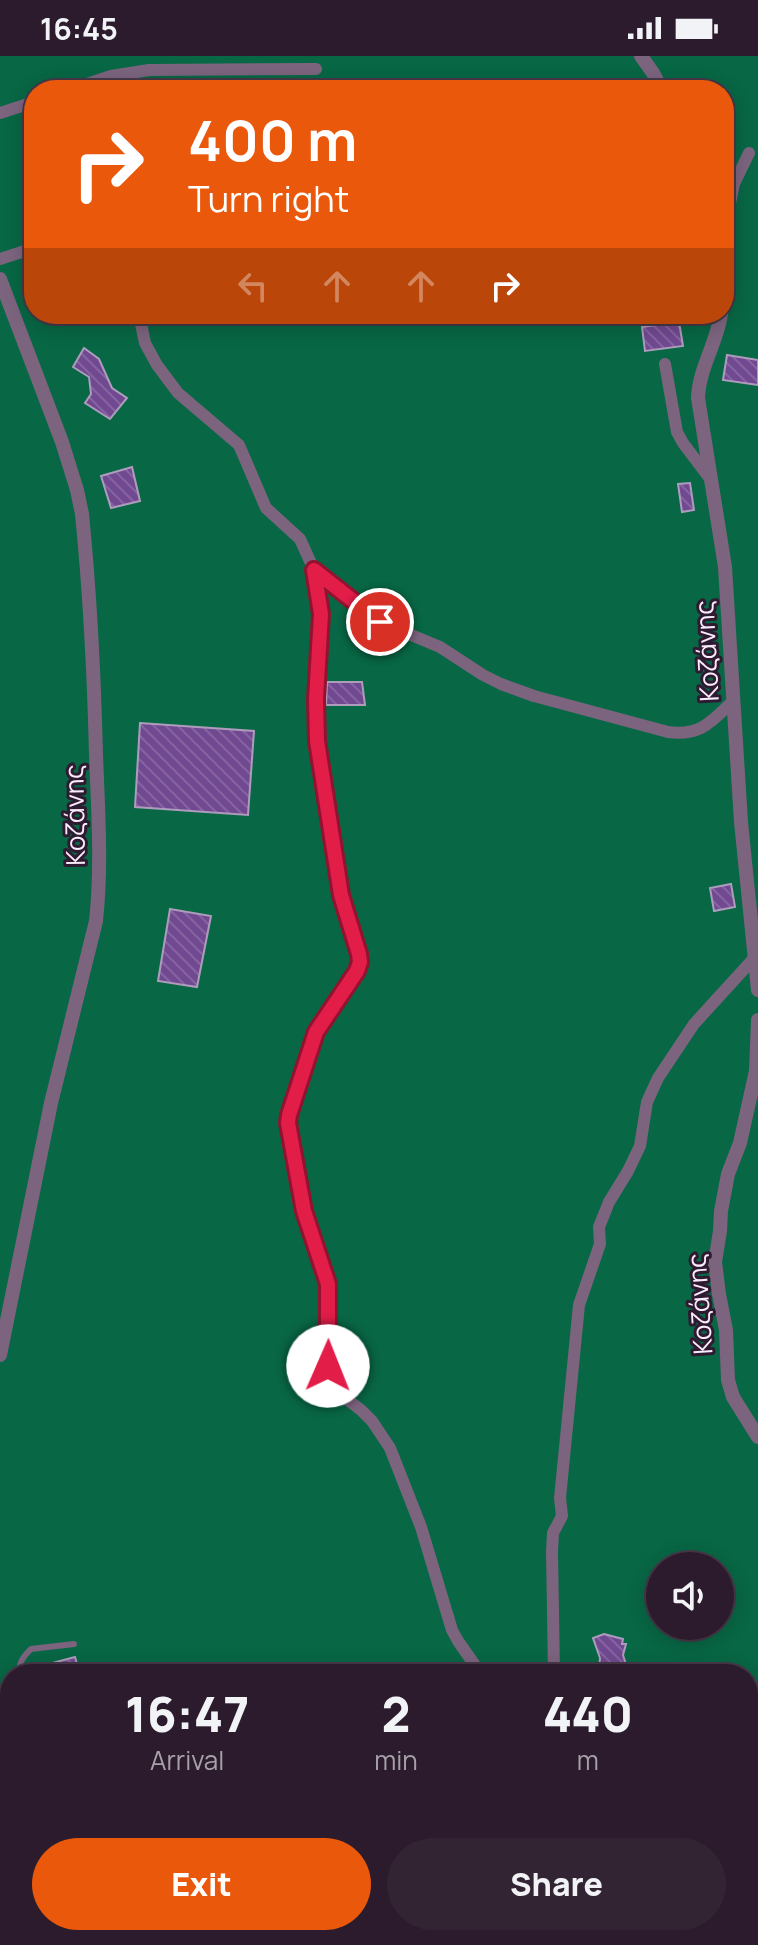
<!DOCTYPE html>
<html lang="en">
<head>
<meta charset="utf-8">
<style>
	:root { --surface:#2b1b2c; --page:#332434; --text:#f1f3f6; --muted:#a6a1a9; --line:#473948; --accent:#ea580c }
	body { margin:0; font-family:Manrope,sans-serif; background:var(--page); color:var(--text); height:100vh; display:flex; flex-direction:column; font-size:30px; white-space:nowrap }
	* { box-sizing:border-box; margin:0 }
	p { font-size:26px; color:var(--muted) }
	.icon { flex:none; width:44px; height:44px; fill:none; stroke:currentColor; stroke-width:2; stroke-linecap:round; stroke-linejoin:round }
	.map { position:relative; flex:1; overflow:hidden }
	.drawer { position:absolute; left:0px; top:1608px; width:758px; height:282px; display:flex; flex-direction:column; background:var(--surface); border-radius:32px 32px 0 0; box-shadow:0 4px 20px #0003,0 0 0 2px var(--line) }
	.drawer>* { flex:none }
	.banner { position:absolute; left:24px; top:24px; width:710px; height:244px; border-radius:32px; box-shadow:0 4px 20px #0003,0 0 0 2px var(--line); background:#ea580c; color:#fff; overflow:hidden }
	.tools { position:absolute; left:646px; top:1496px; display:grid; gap:16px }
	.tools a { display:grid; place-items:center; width:88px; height:88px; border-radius:50%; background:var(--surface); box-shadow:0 4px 20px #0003,0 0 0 2px var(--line); font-size:40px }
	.pin { position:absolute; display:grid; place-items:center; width:68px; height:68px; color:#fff; margin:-34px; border:4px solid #fff; border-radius:50%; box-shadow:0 2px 8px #0007 }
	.me { position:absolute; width:88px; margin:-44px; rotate:1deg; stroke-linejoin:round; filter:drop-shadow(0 0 6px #0008) }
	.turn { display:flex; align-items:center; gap:28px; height:168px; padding:0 32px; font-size:36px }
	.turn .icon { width:104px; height:104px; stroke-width:2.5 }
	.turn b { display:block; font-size:56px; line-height:68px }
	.lanes { display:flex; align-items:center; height:76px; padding:0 32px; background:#0003; justify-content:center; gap:40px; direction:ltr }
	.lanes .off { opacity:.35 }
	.eta { display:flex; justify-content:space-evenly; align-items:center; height:136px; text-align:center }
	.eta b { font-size:48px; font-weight:800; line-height:56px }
	.primary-button { display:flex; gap:16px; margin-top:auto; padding:16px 32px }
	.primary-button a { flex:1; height:92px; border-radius:48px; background:var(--accent); color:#fff; font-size:32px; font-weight:800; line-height:92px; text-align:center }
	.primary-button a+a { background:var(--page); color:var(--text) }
	.status { display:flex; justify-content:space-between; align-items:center; height:56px; padding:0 40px; background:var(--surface); direction:ltr }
	.status svg { height:22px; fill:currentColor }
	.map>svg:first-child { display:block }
</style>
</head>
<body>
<div class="status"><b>16:45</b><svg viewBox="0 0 49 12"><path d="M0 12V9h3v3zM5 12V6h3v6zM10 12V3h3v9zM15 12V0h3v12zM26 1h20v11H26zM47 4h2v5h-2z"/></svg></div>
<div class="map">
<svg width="758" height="1889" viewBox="0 0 758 1889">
	<defs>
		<pattern id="building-back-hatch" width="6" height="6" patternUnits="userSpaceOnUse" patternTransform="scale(2)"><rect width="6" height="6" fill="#714991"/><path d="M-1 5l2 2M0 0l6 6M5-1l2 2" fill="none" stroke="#8663a1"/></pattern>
	</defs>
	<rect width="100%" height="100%" fill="#39243b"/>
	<!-- park -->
	<path fill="#086745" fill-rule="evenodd" d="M0 0H758V1889H0ZM34 34H724V258H34ZM660 1510H720V1570H660ZM10 1618H748V1880H10Z"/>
	<!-- building -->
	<path fill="url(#building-back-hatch)" stroke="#ad9cbc" stroke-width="2" d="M679 266 683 290 645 295 642 271Z
		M84 292 99 303 112 332 127 342 110 363 85 347 91 338 89 321 73 311Z
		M727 299 758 304V329L723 324Z
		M132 411 140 445 111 452 101 420Z
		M690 427 694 454 682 456 678 428Z
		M327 626H362L365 649H326Z
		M140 667 254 675 248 759 135 751Z
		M731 828 735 851 714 855 710 832Z
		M170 853 211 860 197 931 158 925Z
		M604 1578 623 1583 622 1588H626L623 1599 629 1618H602L605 1612H599L600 1602 593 1582Z
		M75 1601 80 1618H26V1614Z"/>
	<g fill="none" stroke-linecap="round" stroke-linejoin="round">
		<!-- service -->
		<path stroke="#7c647e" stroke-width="6" d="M20 1618C18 1607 23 1601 31 1593L74 1588
			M0 1725 10 1718
			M0 1796 10 1811
			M28 1880 29 1889"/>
		<!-- minor -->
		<path stroke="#7c647e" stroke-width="12" d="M69 34 111 20 149 14 316 13
			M0 57 34 46
			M724 175 734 128 749 97
			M0 203 34 192
			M139 258 145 287 157 309 178 337 239 389 266 452 300 483 314 514 321 558 316 643 317 685 341 839 359 898 360 906 357 915 316 976 291 1049 288 1067 304 1155 328 1228 327 1301 332 1328 336 1335 361 1354 372 1365 390 1392 421 1471 452 1574 458 1585 481 1618
			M665 308 677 376 683 387 711 424
			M314 514 380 566 440 591 483 619 501 628 534 640 668 676C701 680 711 666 733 645
			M554 1618 552 1496 553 1477 562 1460 560 1442 579 1249 600 1188 599 1171 609 1146 628 1115 640 1090 647 1046 658 1022 694 968 756 900
			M568 1880 569 1889
			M466 1889V1880"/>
		<!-- tertiary -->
		<path stroke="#7c647e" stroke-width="14" d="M641 0 653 17 662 34
			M0 223 62 386 77 434 82 458C90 538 94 618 96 698 98 754 102 809 96 865L51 1047 0 1299
			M721 258C717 287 699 312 698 342L725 511 741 766 758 934
			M758 964 756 1015 740 1087 728 1118 721 1155 720 1175 715 1206 719 1238 726 1274 728 1324 733 1341 758 1381"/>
	</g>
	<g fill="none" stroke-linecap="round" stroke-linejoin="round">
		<!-- route casing -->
		<g stroke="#92132f" stroke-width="20">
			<path id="route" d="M328 1310V1228L304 1155 288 1067 289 1059 316 976 357 915 360 906 359 898 341 839 317 685 316 643 321 558 314 514 380 566"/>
		</g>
		<!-- route -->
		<use href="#route" stroke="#e11d48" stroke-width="14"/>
	</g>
	<g text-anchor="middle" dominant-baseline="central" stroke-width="6" stroke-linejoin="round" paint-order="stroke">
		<!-- street labels -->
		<g font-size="26" fill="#faecfb" stroke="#2f1b31">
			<text transform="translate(706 595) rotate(-93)">Κοζάνης</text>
			<text transform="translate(74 759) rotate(-91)">Κοζάνης</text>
			<text transform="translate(699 1248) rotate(-94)">Κοζάνης</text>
		</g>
	</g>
</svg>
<div class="tools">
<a><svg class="icon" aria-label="sound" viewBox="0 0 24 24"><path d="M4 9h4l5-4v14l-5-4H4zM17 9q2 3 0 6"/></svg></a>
</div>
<div class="pin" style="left:380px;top:566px;background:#d93025"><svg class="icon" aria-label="arrive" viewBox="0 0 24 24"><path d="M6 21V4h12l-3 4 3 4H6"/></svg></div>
<svg class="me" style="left:328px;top:1310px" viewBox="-20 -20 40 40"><circle r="19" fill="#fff"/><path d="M0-13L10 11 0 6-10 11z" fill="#e11d48"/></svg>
<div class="banner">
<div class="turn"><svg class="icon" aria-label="right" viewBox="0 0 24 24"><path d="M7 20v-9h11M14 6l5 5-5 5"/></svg><div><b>400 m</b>Turn right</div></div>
<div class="lanes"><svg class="icon off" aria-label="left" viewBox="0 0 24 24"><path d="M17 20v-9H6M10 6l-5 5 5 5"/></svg><svg class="icon off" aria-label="ahead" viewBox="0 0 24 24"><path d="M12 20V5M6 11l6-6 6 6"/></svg><svg class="icon off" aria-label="ahead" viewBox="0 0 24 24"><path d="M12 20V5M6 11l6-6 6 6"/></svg><svg class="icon" aria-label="right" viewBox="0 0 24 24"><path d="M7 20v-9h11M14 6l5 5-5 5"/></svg></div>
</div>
<section class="drawer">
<div class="eta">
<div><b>16:47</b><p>Arrival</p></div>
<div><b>2</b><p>min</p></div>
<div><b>440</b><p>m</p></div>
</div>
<div class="primary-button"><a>Exit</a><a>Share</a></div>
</section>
</div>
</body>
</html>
